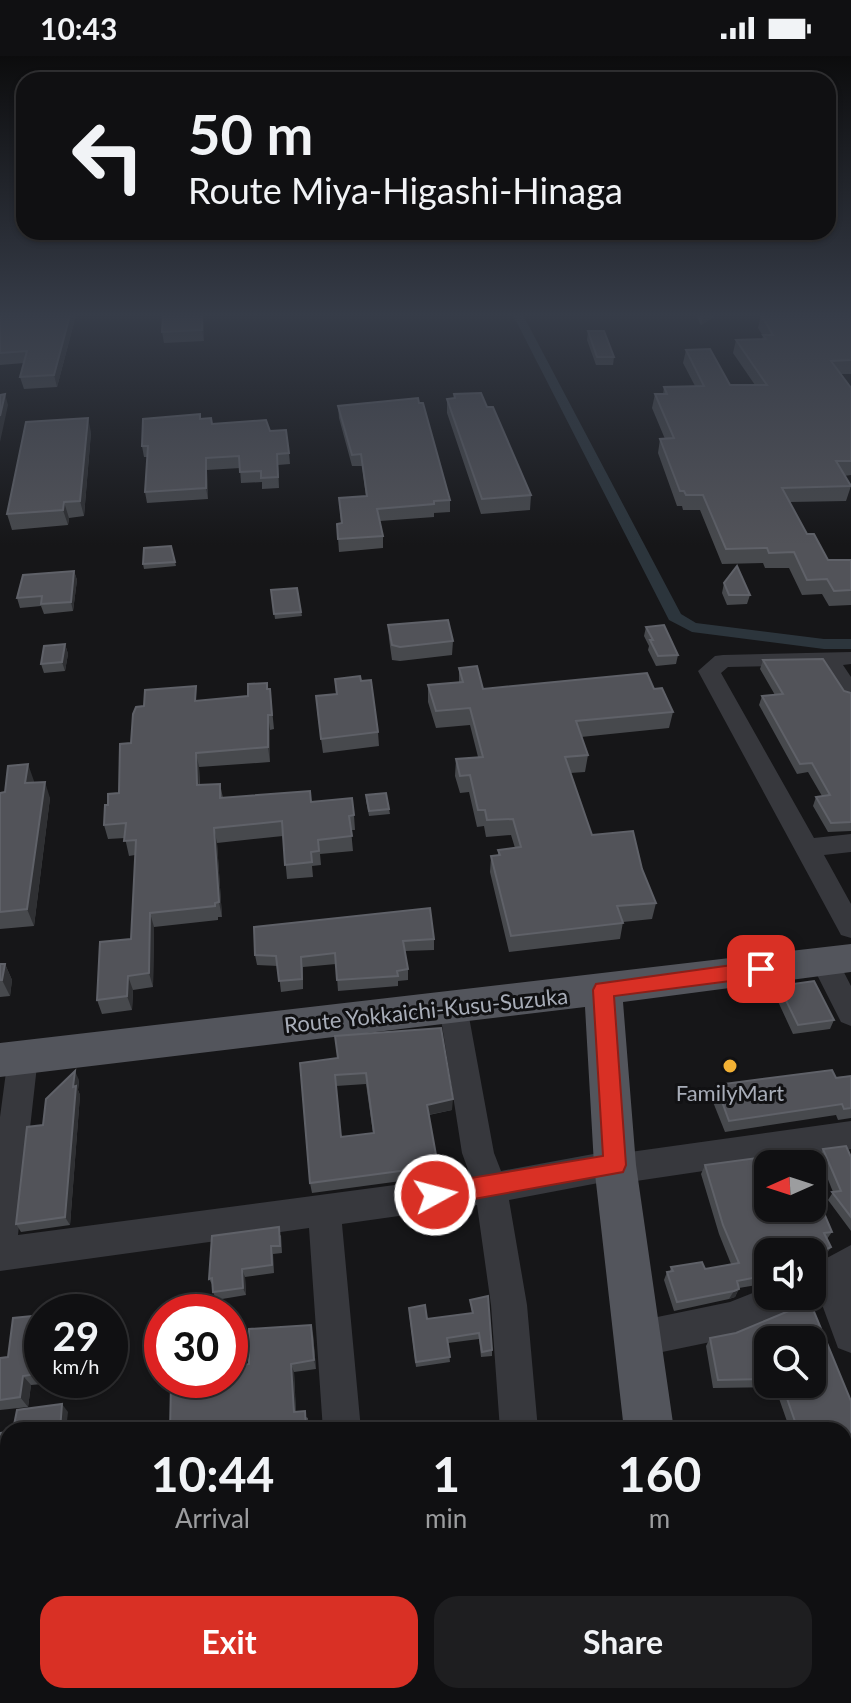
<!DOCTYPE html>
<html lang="en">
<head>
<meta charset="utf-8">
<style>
	:root { --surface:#101012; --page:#1e1e20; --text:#f1f3f6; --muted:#9c9d9f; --line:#303032; --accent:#d93025 }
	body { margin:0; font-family:Lato,sans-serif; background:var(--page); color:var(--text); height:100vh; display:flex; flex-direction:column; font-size:30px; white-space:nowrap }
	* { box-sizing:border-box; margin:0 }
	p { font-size:26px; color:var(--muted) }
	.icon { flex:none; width:44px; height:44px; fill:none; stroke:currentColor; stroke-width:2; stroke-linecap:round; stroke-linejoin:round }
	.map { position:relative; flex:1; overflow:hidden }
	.details { position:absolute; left:0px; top:1366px; width:852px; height:282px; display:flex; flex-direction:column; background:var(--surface); border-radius:24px 24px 0 0; box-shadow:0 2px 6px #0004,0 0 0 2px var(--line) }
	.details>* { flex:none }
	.hud { position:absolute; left:16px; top:16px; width:820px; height:168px; border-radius:24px; box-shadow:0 2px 6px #0004,0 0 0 2px var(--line); background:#101012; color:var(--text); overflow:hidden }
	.needle { width:52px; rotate:267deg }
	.fabs { position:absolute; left:754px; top:1094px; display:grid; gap:16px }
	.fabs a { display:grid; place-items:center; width:72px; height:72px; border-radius:16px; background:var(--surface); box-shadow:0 2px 6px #0004,0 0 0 2px var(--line); font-size:40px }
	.speed { position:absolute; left:24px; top:1238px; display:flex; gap:16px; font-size:40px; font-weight:700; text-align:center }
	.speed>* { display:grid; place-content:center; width:104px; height:104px; border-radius:50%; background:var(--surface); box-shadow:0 2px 6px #0004,0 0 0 2px var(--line); line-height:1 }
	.speed small { font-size:20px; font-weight:400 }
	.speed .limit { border:12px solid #d22; background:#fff; color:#111 }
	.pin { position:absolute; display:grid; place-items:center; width:68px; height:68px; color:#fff; margin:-34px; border-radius:16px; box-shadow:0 4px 12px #0006 }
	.me { position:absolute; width:88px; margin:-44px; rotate:83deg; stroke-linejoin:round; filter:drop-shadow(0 0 6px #0008) }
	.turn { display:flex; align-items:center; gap:28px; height:168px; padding:0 40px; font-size:36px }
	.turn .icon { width:104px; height:104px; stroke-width:2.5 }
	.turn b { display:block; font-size:56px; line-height:68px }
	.eta { display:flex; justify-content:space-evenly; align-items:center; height:136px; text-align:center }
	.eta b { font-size:48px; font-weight:700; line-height:56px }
	.cta { display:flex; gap:16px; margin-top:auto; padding:16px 40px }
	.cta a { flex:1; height:92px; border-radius:24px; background:var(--accent); color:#fff; font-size:32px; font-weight:700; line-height:92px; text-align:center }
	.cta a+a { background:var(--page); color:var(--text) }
	.status { display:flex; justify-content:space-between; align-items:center; height:56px; padding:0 40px; background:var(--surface); direction:ltr }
	.status svg { height:22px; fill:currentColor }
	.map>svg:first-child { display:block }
</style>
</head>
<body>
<div class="status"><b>10:43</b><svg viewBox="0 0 49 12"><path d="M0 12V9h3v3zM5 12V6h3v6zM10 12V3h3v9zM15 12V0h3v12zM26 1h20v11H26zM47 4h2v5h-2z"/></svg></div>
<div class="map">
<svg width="851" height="1647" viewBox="0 0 851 1647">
	<rect width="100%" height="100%" fill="#161618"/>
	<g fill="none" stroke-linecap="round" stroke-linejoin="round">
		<!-- canal -->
		<path fill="#2c353c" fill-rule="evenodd" d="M513 259H523L681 558 696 567 824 583H851V593H824L692 576 669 564Z"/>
		<!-- minor -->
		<path fill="#37383d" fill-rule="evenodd" d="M851 596V608L843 609 851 621V644L843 642 822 609 728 611 721 617 814 782 851 778V796L824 799 851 848V882L841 879 698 615 715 600 723 599Z
			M824 894 834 897 851 930V970L841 966 810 905 814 897Z
			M453 938 463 942 467 950 494 1097 501 1115 615 1094 623 1097 851 1065V1093L616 1128 609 1125 509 1144 527 1249 538 1374H500L491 1249 477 1149 342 1168 361 1374H323L309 1172 0 1215V1061L8 1001 12 992 23 988 34 992 38 1001 18 1179 470 1119 462 1097 439 950 443 942Z
			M851 1189V1297L838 1292 820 1243 812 1246 805 1243 801 1252 730 1282 638 1301 625 1296 620 1283 625 1270 638 1265 730 1246 768 1231V1240H812V1210Z
			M0 1533H8V1575H0Z
			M844 1535H851V1577H844Z"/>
		<!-- major -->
		<path fill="#53555c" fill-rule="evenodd" d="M851 888V916L623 946 636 1109 674 1374H624L594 1109 585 951 0 1021V987Z
			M653 1640H711L712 1647H654Z"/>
		<!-- rail casing -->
		<g stroke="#4a4c52" stroke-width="12">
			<path id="rail" d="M0 1592H8
				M844 1597H851
				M0 1638H8
				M202 1640 851 1647"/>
		</g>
		<!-- rail -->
		<use href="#rail" stroke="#111113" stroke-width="9" stroke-dasharray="27" stroke-linecap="butt"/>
	</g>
	<!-- wall -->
	<path fill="#47494d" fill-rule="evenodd" d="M0 259H76L57 331 24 333 20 321 24 307 0 309Z
		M179 259H227L203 260 204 285 164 287 162 276Z
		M696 259H715L714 261 701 269Z
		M761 259H851V318H841L851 332V419L844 420 851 430 846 445 790 446 807 478 828 504H851V549L829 550 822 538 802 539 789 512H765L763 507 722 508 700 454H683L682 450H677L658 397 660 383H665L652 352 655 338H663L664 331 695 330 683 307 686 294 730 329H755L733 297 736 284 762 283 763 280 758 272Z
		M588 275 614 301 613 309H596L587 284Z
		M454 338 487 351 531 439 530 454 481 458 447 357V343L454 342Z
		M338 350 450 444V456L434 457V461L380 465 383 480V492L339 496 337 468 341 467 339 442 366 440 362 410H352L339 362Z
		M201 363 212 368 270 375 289 397 290 408 278 409 279 432 262 433V426L241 427 240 412 207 414 208 443 147 447 145 436 147 401H144L142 390Z
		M91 376 84 460 69 462 68 469 12 474 7 458Z
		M171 490 176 510 144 513 143 508Z
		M74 515 77 524 73 555 44 558 41 550 20 552 17 542Z
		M724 527 750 539 747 548 727 549 722 537Z
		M297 532 302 560 275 563 271 534Z
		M388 569 453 585 452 599 400 605 392 604 389 583Z
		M646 571 678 599 676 608 656 610 648 594 649 590 644 580Z
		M65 588 68 598 65 615 44 617 41 608Z
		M763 604 851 637V775L828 776 813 750 816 741 822 740 808 716 797 718 759 649 762 640 775 639 760 613Z
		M459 612 483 633H654L673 656 669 672 581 681 588 699 585 716 570 717 592 779 642 813 656 847 652 863 623 866 620 883 509 896 490 816 491 800 498 799V794L515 792 511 779 486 781 484 770 477 771 469 736 460 737 455 720 456 703 478 701 470 669 436 672 428 646V629L459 627Z
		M335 623 361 625 378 676 379 690 323 697 317 654 336 638Z
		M267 633H270L274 673 270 674V706L199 711 200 729 220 728 223 742 311 746 354 759 355 774H351L353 795 320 798 321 809 312 810 313 821 287 823 283 780 217 787 222 861H218V864L154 871 153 931 133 934 132 954 102 958 97 944 131 883 135 799 129 800 125 782 108 783 104 769 108 749 119 737 131 687 144 650 248 640Z
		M34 725V726L50 742 34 870 0 873V737L5 736Z
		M366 744 389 753 390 758 369 760Z
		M254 871 434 883V894L405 895 408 913V924L398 925V930L338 935 336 908 303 911V933L281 936 278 910 257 909 255 899Z
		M0 908H5L12 924 10 940 0 941Z
		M779 930 834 964 830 973 793 978 775 939Z
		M337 1002 452 1054 429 1059 438 1110V1120L312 1137 310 1127ZM366 1028 373 1077 341 1081 336 1030Z
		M851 1020V1062L838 1064 836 1059 725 1076 711 1041 716 1029Z
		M79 1024 78 1034 80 1039 70 1169 21 1176 16 1168 43 1069Z
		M823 1093 851 1101V1175L828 1144 833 1136 819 1101Z
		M705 1109 775 1157 832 1176 827 1183 831 1191 825 1200 812 1208V1196H768V1227L739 1232 735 1241 729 1243 674 1255 664 1224 667 1216 670 1215 671 1211 705 1213 731 1208 719 1178 701 1118Z
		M281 1179 282 1197 273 1198 274 1217 245 1221 246 1239 216 1244 213 1236V1230L209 1223Z
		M470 1244 492 1294V1300L481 1301 479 1283 448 1287 450 1306 416 1311 409 1257 427 1263 472 1257Z
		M810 1246 851 1345V1469L844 1470V1374H790L775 1331 713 1332 706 1290 710 1282 736 1277ZM768 1284H812V1328H768Z
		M42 1259V1324H64V1326L31 1329 28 1351 0 1354V1302L8 1301Z
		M313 1278 316 1313 294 1316 296 1356 308 1362V1374H170L197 1324 249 1308Z
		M8 1376V1499H0V1377Z"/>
	<!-- shaded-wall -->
	<path fill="#2f3033" d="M70 259H76L57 331 54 319Z
		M203 259 204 269V285L202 274Z
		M708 259H715L714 261 701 269 703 262Z
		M5 338 8 349 0 386V360Z
		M88 362 91 376 84 460 80 445Z
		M206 402 207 414 208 443 206 432Z
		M64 446 69 462 68 469 63 454Z
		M74 515 77 524 73 555 71 546Z
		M65 588 68 598 65 615 62 606Z
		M268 659 270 674V706L268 691Z
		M196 697 199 711 200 744 197 729Z
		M28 708 34 725 32 744 25 727Z
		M45 726 50 742 34 870 27 853Z
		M214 772 217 787 222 861 219 846Z
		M150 857 154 871 153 931 149 917Z
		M5 908 12 924 10 940 2 924Z
		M128 920 133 934 132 954 127 940Z
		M75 1015 79 1024 78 1034 80 1039 70 1169 65 1161Z
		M453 1043 452 1054 427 1059V1049Z
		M831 1191 825 1200 812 1208 815 1201Z
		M242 1213 245 1221 246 1239 243 1232Z
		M739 1233 735 1241 729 1243 734 1235Z
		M311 1269 313 1278 316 1313 314 1304Z
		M291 1308 294 1316 296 1364 294 1356Z
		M23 1320 31 1329 28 1351 20 1341Z
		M62 1348 68 1356 66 1374H60Z"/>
	<!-- building -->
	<path fill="#525359" stroke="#5f6168" stroke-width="2" fill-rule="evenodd" d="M0 259H70L54 319 20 321 27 295 0 297Z
		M163 259H202V274L162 276Z
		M761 259H851V304L831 305 851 332V405H836L851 430 782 432 807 478H814L828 504H851V534L834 535 827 523 807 524 794 496 769 497 767 492 726 493 703 439H686L684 435H680L660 383 674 382 655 338H667L664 331 704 330 686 294 710 293 730 329H767L736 284 766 283 763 279H773Z
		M588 275H604L614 301H597Z
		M481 337 487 351H493L531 439 482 443 447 343 455 342 454 338Z
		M5 338 0 360V339Z
		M418 342 419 347H423L450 444 434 445V448L377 453 383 480 338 483 337 468 342 467 339 442 367 440 361 398 352 399 338 350Z
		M200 358V363L211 362 212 368 266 364 270 375 286 374 289 397 277 398 278 421 261 422V415L240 416 239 400 206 402V432L145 436 148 390H142L143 363Z
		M88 362 80 445 64 446 63 454 7 458 26 366Z
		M171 490 175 506 143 508 144 492Z
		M737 510 750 539H729L724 527Z
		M74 515 71 546 41 548 42 540 17 542 23 519Z
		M297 532 301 556 274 558 271 534Z
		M448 564 453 585 400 591 392 589 388 569Z
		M664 569 678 599 658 600 650 584H653L646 571Z
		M65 588 62 606 41 608 44 590Z
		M823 603 844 635 851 637V766L831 767 816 741 830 739 812 707 800 708 762 640 783 638 763 604Z
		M477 610 483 633 647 617 654 633 662 632 673 656 576 665 588 699 565 701 592 779 633 775 642 813 656 847 617 850 623 867 511 880 491 800 500 799 498 794 521 791 513 763 487 764 485 754H478L470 719 460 720 456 703 483 701 470 652 436 655 428 629 463 626 459 612Z
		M360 620 361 625 371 624 378 676 321 683 316 640 337 638 335 623Z
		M267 627V633H270L272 659H268V691L196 697 197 729 220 728V742L310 735 311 746 352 742 354 759 349 760 352 780 318 784 319 795 311 796 312 806 285 809 282 765 214 772 219 846 215 847V850L150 857 149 917 128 920 127 940 97 944 100 886 131 883 136 784 124 785 126 767 104 769 105 749H108V738L119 737 120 688 131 687 133 658 136 651 144 650 145 634 196 630 195 645 248 640V628Z
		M28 708 25 727 45 726 27 853 0 856V737L5 736 8 710Z
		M386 737 389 753 369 755 366 739Z
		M430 852 434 883 403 885 408 913 397 915 398 920 337 924 335 897 301 901 302 923 279 925 276 900 255 899 254 871Z
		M0 908H5L2 924H0Z
		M814 925 834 964 798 969 779 930Z
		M441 972 453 1043 427 1049 438 1110 310 1127 300 1007 338 1002 335 980ZM366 1017 374 1077 341 1081 335 1019Z
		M832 1014 836 1022 851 1020V1052L844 1053 842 1048 729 1065 716 1029Z
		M75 1015 73 1031 76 1030 65 1161 16 1168 27 1071 43 1069 46 1043Z
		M846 1090 851 1101V1161L832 1136 841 1135 823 1093Z
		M757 1102 768 1135V1152H774L775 1157 812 1152V1151L821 1150 832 1176 824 1177 831 1191 812 1201V1196H768V1219L737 1225 739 1233 734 1235 677 1246 667 1216 673 1215 671 1211 702 1206 705 1213 739 1207 723 1169 705 1109Z
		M279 1171 280 1190H271L272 1209 242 1213 243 1232 213 1236 212 1222 209 1223 212 1180Z
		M488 1240 492 1294 482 1296 479 1277 447 1282 450 1301 416 1306 409 1252 425 1249 427 1263 473 1257 470 1244Z
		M810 1246 851 1345V1464L844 1465V1374H798L782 1328H812V1284H768V1323L718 1324 710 1282 736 1277Z
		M42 1259V1317L23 1320 20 1341 0 1344V1302L8 1301 13 1262Z
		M311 1269 314 1304 291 1308 294 1356 305 1355 306 1374H170L171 1328 197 1324H230V1311L249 1308V1273Z
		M62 1348 60 1374H13L17 1354Z
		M8 1376V1494H0V1377Z
		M851 1492V1529L847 1534H844V1493Z"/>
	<!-- sky -->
	<linearGradient id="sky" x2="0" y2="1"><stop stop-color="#0c0c0d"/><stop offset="0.53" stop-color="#363c48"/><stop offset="1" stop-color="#363c48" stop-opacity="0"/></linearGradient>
	<rect width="851" height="489" fill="url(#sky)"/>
	<!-- route -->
	<path fill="#d93025" stroke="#8d1f18" stroke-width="2" d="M761 905 768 907 770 913 768 919 761 921 614 940 626 1109 623 1116 435 1150 427 1147 424 1139 427 1132 435 1128 603 1100 593 934 596 928Z"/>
	<!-- markers -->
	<circle fill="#f2b134" stroke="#111113" stroke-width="3" cx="730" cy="1010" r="8"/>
	<g text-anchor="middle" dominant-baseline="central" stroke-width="6" stroke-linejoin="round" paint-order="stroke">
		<!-- street labels -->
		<g font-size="22" fill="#a8adb8" stroke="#111113">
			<text transform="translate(426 954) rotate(-6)">Route Yokkaichi-Kusu-Suzuka</text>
		</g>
		<!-- poi labels -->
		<g font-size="22" fill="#a8adb8" stroke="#111113">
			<text x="730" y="1036">FamilyMart</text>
		</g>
	</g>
</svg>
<div class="fabs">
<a><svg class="needle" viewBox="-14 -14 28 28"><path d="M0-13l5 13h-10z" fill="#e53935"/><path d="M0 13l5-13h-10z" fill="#9c9d9f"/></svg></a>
<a><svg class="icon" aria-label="sound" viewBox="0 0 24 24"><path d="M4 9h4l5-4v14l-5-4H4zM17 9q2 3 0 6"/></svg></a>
<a><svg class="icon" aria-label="search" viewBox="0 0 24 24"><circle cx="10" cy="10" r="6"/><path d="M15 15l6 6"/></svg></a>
</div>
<div class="speed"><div>29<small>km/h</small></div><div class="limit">30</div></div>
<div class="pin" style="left:761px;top:913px;background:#d93025"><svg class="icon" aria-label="arrive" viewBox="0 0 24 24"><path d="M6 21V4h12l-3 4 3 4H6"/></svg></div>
<svg class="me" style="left:435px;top:1139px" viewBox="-20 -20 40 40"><circle r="17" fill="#d93025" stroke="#fff" stroke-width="3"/><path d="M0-11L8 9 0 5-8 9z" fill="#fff"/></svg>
<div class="hud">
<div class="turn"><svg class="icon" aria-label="left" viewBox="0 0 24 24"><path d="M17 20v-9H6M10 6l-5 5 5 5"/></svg><div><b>50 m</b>Route Miya-Higashi-Hinaga</div></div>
</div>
<section class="details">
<div class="eta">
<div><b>10:44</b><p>Arrival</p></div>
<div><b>1</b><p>min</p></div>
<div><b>160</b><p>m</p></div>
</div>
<div class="cta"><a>Exit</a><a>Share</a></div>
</section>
</div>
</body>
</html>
